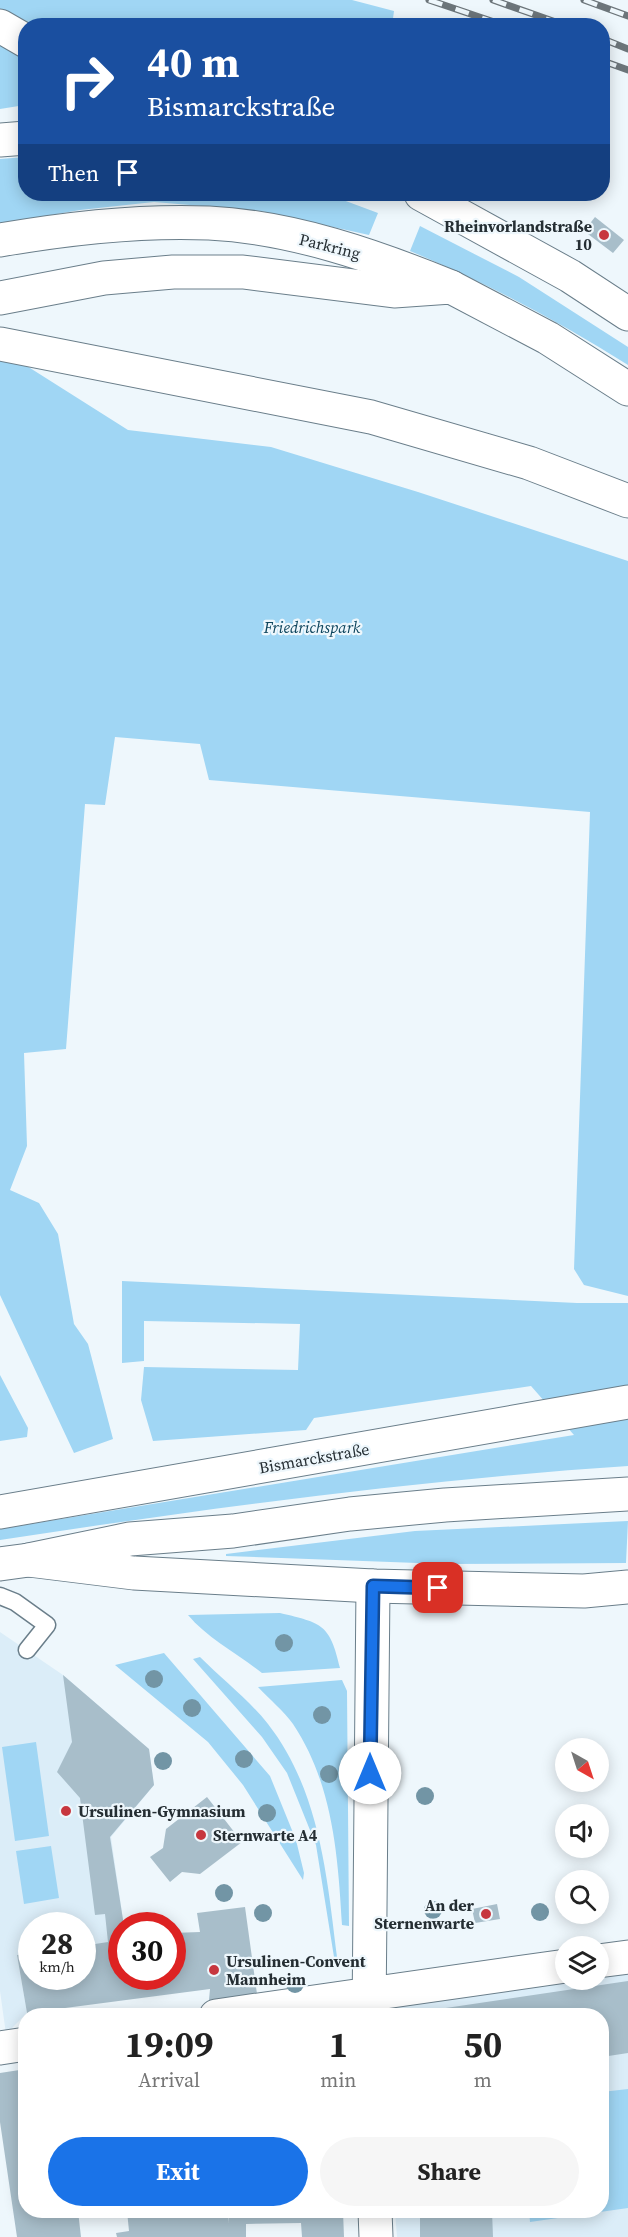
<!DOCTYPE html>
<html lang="en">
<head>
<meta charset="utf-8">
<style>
	:root { --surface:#fff; --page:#f6f6f6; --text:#222; --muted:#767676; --accent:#1a73e8 }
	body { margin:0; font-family:"Source Serif 4",serif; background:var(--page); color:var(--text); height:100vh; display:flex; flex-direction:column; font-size:22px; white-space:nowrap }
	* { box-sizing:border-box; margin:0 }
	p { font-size:20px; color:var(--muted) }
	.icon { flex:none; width:33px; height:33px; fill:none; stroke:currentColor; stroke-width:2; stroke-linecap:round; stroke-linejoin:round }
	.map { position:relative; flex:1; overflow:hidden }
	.side { position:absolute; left:18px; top:2008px; width:591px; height:210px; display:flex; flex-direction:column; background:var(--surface); border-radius:24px; box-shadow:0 3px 15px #0003 }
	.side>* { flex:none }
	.hud { position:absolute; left:18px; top:18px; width:592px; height:183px; border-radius:24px; box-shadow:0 3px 15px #0003; background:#1a4fa0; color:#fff; overflow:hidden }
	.needle { width:39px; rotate:141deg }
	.buttons { position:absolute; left:555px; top:1738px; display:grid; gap:12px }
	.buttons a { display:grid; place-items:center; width:54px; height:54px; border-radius:50%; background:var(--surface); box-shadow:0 3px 15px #0003; font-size:30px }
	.speed { position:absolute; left:18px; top:1912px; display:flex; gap:12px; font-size:30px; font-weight:700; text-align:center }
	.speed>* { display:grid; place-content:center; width:78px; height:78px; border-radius:50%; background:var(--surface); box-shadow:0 3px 15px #0003; line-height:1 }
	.speed small { font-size:15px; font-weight:400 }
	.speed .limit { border:9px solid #d22; background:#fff; color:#111 }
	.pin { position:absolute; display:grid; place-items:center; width:51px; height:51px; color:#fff; margin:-26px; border-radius:12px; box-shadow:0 3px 9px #0006 }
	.me { position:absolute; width:66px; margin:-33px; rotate:0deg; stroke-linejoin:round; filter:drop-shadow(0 0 4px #0008) }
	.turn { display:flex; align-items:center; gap:21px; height:126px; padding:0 30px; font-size:27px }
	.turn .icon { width:78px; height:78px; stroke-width:2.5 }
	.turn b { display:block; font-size:42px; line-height:51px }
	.then { display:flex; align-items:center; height:57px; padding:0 30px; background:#0003; gap:12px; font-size:22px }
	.eta { display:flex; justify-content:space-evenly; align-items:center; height:102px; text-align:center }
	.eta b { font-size:36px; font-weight:700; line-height:42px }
	.action { display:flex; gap:12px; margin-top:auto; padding:12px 30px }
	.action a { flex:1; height:69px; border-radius:36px; background:var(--accent); color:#fff; font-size:24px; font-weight:700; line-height:69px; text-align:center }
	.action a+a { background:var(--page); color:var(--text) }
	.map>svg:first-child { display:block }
</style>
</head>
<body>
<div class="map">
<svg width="628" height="2237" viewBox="0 0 628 2237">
	<rect width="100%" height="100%" fill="#eef7fc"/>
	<!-- built -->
	<path fill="#dbedf8" d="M0 1632 63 1675 149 1749 154 1785 111 1837 124 1926H122L121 1941 83 1946 82 1926H32L31 1953 17 1955 27 2013 6 2034 0 1991Z
		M628 1969V2237H397L395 2211H602V2016H386L385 2004 566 1980H598L599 1974Z"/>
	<!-- green -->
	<path fill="#a0d6f4" d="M0 0H352L394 11 392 26H26L25 105 0 109Z
		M25 157 26 194H327L378 213 369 235 261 211 154 202 80 210 0 224V159Z
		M420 226 519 277 628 347V365C558 321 487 283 410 251Z
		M0 349 128 430 271 447 418 492 628 561V1296L584 1285 574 1269 590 812 209 780 200 744 115 737 105 805 85 804 66 1049 24 1053 27 1146 10 1190 39 1203 58 1234 74 1324 88 1344 113 1439 74 1453 0 1295Z
		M122 1281 577 1303H628V1466C418 1480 208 1508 0 1540V1529L574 1435 531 1386 314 1418 306 1430 153 1441 141 1400 144 1367 298 1370 300 1324 144 1321V1361L122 1363Z
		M0 1375 28 1428 27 1437 0 1441Z
		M628 1521 626 1563 445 1564 226 1556V1554L415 1531Z
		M280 1613C322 1623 330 1624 340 1668L262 1673C238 1654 207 1638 188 1615Z
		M164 1653 270 1776 296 1840 304 1873 303 1880 243 1785 208 1742 115 1665Z
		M200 1657C222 1679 249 1700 268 1724 320 1791 327 1877 337 1957H334L316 1845 287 1773 262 1737 193 1659Z
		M342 1680 347 1691 349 1926 342 1925C338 1856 333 1784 293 1724 284 1711 269 1699 258 1687Z
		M36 1742 49 1836 15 1841 2 1747Z
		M51 1846 59 1898 24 1904 16 1851Z
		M628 2089V2208L530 2222 529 2211H602V2092Z"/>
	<!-- building -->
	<path fill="#a8beca" d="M595 217 624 240 613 253 584 231Z
		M63 1675 149 1749 154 1785 110 1837 124 1926H122V1977H172V1933L200 1932 197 1913 245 1907 257 1994 209 2000 210 1989 27 2013 17 1955 32 1953V1977H82V1946L108 1942 105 1914 95 1915 80 1798 57 1772 72 1742Z
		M207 1797 242 1842 200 1874 182 1872 170 1882 150 1857 163 1848 166 1829Z
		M497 1904 500 1919 475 1923 472 1909Z
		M628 1981V2053L602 2057V2016H412V2013Z
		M26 2069V2211H78L81 2237H17L0 2122V2073Z
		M127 2211H180L181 2217 227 2211 229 2223 228 2211H343L344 2237H302L301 2223 246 2224V2237H117L116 2233 129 2231Z
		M420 2211H492L493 2237H420Z"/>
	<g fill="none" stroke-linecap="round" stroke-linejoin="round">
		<!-- lane casing -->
		<g stroke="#6a7e8a" stroke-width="19">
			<path id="lane" d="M0 1596 15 1602 47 1625 27 1650"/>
		</g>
		<!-- street casing -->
		<g stroke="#6a7e8a" stroke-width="35">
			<path id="street" d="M598 1961 628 1957
				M216 2016 566 1966
				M369 2016 373 1586
				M0 2048 26 2044
				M375 2211 376 2237"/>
		</g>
		<!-- primary casing -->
		<g stroke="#6a7e8a" stroke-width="35">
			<path id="primary" d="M0 26 26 41
				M421 194 570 276 628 314
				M0 298 104 278 173 272H243L394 291 451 287 548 338 628 389
				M0 1512 628 1402
				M0 1564 29 1560 134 1573 373 1586 584 1591 628 1587"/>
		</g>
		<!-- highway casing -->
		<g stroke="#6a7e8a" stroke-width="35">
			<path id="highway" d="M0 140 26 138
				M0 240C69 228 139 220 209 223 292 227 375 256 451 287
				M0 344 371 417 529 463 628 501
				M29 1560 130 1539 233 1531 350 1514 445 1505 628 1494"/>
		</g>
		<!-- lane -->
		<use href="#lane" stroke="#fff" stroke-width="16"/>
		<!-- street -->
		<use href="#street" stroke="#fff" stroke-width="33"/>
		<!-- primary -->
		<use href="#primary" stroke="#fff" stroke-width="33"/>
		<!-- highway -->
		<use href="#highway" stroke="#fff" stroke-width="33"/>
		<!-- rail casing -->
		<g stroke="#6c757a" stroke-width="7">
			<path id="rail" d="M429 0 506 26
				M493 0 567 26
				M584 0 628 16
				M603 39 628 49
				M603 61 628 70"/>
		</g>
		<!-- rail -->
		<use href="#rail" stroke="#eef7fc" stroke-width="4.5" stroke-dasharray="14" stroke-linecap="butt"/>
	</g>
	<!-- trees -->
	<g fill="#7295a5">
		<circle cx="284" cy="1643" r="9"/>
		<circle cx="154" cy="1679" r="9"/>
		<circle cx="192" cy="1708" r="9"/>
		<circle cx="322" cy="1715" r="9"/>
		<circle cx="244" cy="1759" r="9"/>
		<circle cx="163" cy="1761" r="9"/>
		<circle cx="329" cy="1774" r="9"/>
		<circle cx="425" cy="1796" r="9"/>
		<circle cx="267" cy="1813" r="9"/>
		<circle cx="224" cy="1893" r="9"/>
		<circle cx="433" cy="1910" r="9"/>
		<circle cx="540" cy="1912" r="9"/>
		<circle cx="263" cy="1913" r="9"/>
		<circle cx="295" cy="1984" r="9"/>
	</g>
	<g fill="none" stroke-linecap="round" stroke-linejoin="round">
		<!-- route casing -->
		<g stroke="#114b97" stroke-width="15">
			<path id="route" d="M370 1773 373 1586 438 1588"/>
		</g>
		<!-- route -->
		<use href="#route" stroke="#1a73e8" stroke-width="10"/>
	</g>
	<!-- markers -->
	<g fill="#c7373f" stroke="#eef7fc" stroke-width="2">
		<circle cx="604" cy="235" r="6"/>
		<circle cx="66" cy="1811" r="6"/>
		<circle cx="201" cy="1835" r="6"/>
		<circle cx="486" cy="1914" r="6"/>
		<circle cx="214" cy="1970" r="6"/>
	</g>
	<g text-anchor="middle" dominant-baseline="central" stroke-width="4.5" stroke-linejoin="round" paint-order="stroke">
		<!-- poi labels -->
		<g font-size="16" font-weight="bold" fill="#252e33" stroke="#eef7fc" text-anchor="start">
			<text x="592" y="226" text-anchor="end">Rheinvorlandstraße<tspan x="592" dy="18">10</tspan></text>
			<text x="78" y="1811">Ursulinen-Gymnasium</text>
			<text x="213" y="1835">Sternwarte A4</text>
			<text x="474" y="1905" text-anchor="end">An der<tspan x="474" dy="18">Sternenwarte</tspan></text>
			<text x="226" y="1961">Ursulinen-Convent<tspan x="226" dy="18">Mannheim</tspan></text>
		</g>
		<!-- street labels -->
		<g font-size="16" fill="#252e33" stroke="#eef7fc">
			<text transform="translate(330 246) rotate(14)">Parkring</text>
			<text transform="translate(314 1458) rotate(-10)">Bismarckstraße</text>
		</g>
		<!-- park labels -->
		<g font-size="16" font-style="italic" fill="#0d455d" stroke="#eef7fc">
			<text x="312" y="627">Friedrichspark</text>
		</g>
	</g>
</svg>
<div class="buttons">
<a><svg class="needle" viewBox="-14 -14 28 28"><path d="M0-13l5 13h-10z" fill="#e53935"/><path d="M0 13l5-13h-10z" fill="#767676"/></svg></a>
<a><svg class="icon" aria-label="sound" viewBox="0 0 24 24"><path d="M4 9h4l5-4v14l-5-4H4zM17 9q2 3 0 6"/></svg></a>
<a><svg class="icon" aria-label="search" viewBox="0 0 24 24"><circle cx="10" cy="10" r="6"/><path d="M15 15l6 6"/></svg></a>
<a><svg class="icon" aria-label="layers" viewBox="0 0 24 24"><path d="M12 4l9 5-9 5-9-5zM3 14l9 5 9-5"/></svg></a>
</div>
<div class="speed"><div>28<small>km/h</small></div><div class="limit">30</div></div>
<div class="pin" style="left:438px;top:1588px;background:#d93025"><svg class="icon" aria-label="arrive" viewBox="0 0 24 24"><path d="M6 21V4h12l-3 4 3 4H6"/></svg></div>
<svg class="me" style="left:370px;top:1773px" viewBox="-20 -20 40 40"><circle r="19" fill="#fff"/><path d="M0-13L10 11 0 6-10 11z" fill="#1a73e8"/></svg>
<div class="hud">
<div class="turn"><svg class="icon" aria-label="right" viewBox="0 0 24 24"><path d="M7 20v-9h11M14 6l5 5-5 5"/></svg><div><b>40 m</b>Bismarckstraße</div></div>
<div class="then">Then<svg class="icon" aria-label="arrive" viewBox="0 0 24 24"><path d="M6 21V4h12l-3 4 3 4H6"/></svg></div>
</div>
<section class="side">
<div class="eta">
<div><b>19:09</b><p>Arrival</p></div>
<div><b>1</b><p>min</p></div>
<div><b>50</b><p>m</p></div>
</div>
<div class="action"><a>Exit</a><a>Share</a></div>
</section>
</div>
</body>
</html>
